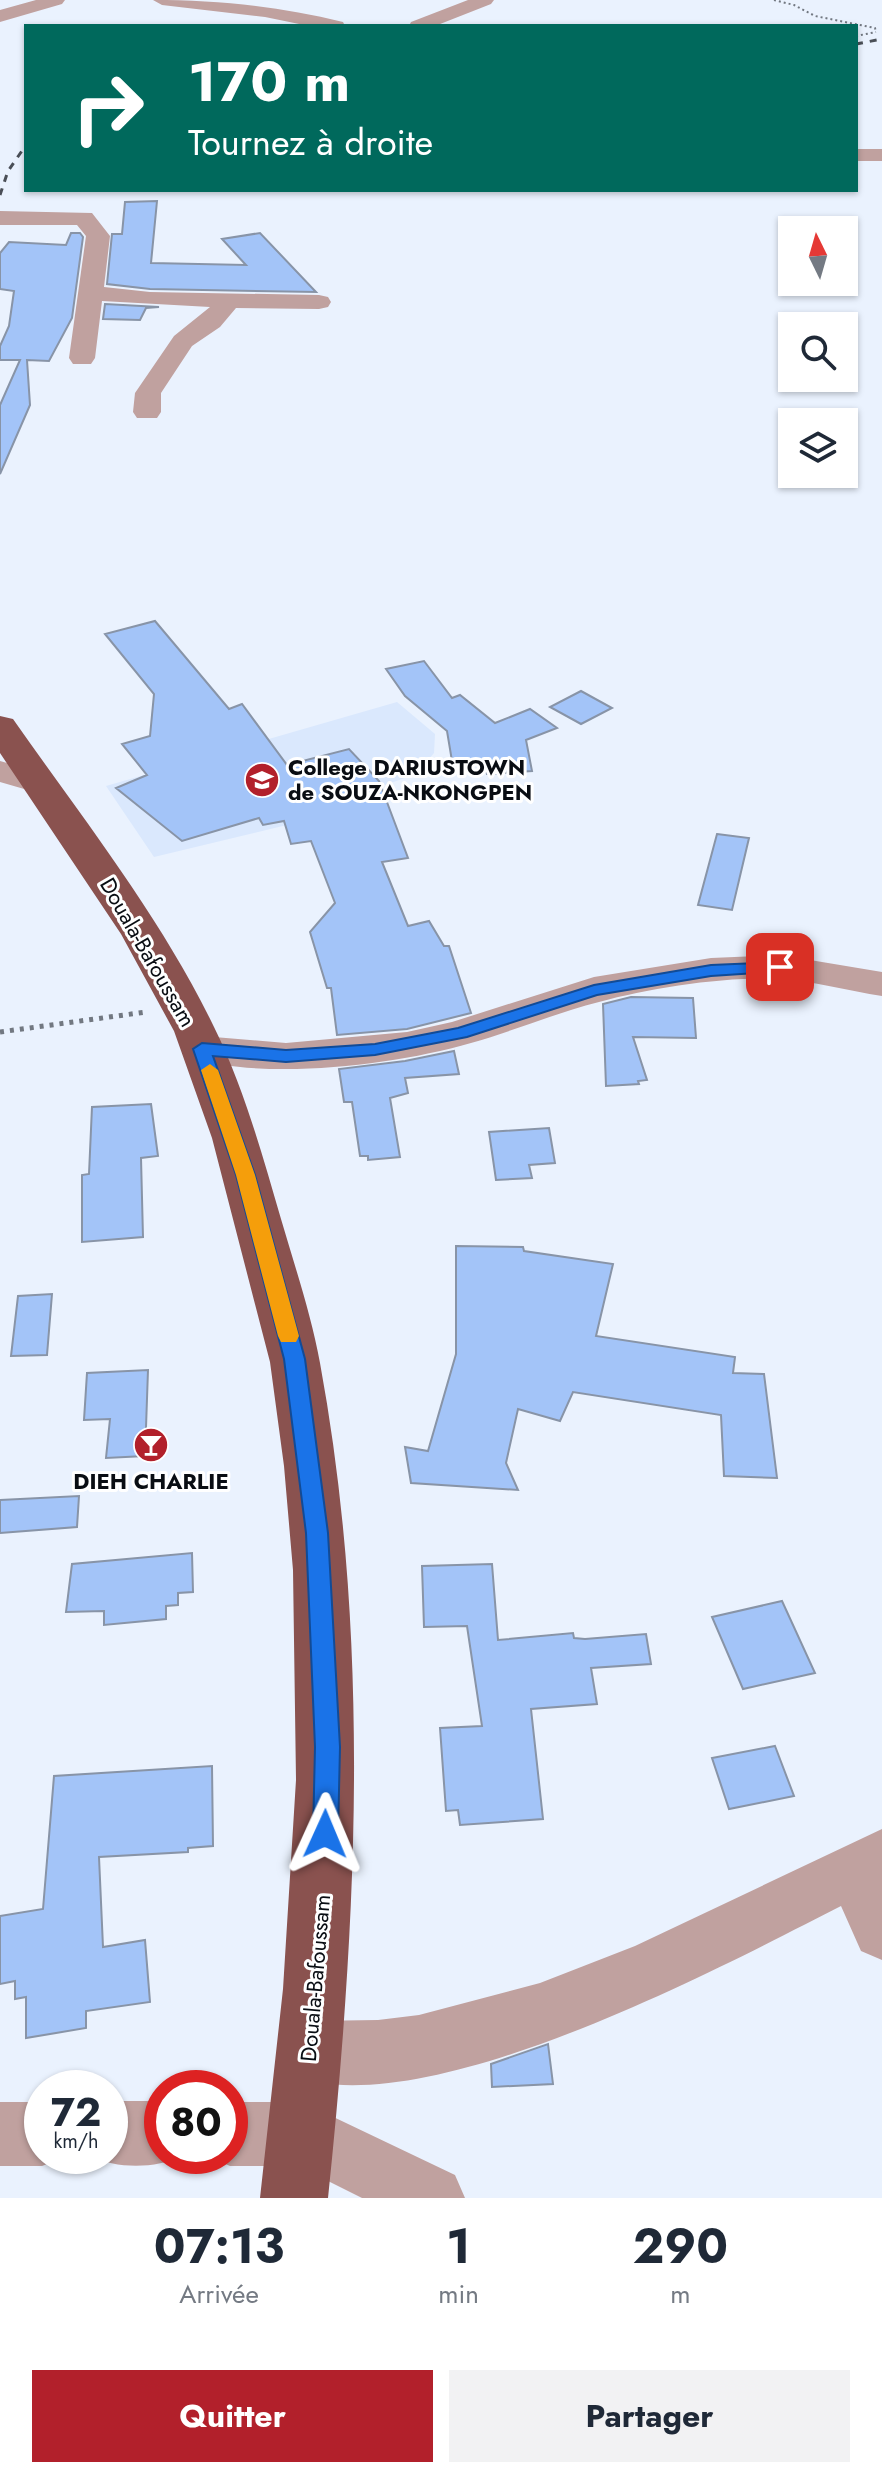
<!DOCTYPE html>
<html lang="fr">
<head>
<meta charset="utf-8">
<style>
	:root { --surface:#fff; --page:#f2f2f3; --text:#1f2937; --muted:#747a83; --accent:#b2202b }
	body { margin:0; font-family:Jost,sans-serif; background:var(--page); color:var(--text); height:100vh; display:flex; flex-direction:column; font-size:30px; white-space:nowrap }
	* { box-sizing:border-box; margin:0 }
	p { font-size:26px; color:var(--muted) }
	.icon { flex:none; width:44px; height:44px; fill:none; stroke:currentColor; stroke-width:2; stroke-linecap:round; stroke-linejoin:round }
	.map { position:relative; height:2198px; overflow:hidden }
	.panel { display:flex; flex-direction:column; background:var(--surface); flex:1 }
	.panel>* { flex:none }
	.hud { position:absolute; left:24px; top:24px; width:834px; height:168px; border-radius:0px; box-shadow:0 2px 6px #0004; background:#00695c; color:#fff; overflow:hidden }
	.needle { width:52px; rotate:355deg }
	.controls { position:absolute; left:778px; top:216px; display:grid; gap:16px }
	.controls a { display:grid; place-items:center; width:80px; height:80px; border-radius:0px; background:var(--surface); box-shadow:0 2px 6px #0004; font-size:40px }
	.speed { position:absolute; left:24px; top:2070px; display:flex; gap:16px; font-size:40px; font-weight:700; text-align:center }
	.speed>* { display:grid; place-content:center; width:104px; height:104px; border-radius:50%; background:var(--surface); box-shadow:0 2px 6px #0004; line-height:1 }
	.speed small { font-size:20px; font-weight:400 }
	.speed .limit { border:12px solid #d22; background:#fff; color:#111 }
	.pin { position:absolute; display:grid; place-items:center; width:68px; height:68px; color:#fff; margin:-34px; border-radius:16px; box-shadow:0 4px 12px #0006 }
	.me { position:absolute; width:88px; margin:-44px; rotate:1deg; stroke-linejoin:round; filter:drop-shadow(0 0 6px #0008) }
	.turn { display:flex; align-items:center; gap:28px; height:168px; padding:0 32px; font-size:36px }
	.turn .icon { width:104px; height:104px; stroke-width:2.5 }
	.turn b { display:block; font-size:56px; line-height:68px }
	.eta { display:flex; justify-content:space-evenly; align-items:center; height:136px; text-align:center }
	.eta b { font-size:48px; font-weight:700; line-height:56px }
	.action { display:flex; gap:16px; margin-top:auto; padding:16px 32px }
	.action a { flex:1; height:92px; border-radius:0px; background:var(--accent); color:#fff; font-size:32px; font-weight:700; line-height:92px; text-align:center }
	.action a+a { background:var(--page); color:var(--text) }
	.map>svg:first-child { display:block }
</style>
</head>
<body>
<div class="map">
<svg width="882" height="2198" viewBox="0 0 882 2198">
	<rect width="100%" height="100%" fill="#eaf2fe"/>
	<!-- built -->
	<path fill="#dae8fd" d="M397 702 435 734 434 753 416 774 309 812 295 823 154 857 106 786Z"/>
	<!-- building -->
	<path fill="#a3c4f8" stroke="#8894a7" stroke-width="2" d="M157 201 151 263 246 265 222 239 260 233 316 292 150 289 107 284 112 234H122L125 202Z
		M71 233H80L83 237 72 318 49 361 27 360 30 405 0 474V405L20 360H0V346L9 326 14 291 0 289V253L9 242 66 245Z
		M105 304 159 307 146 308 140 320 103 319Z
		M155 621 229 709 242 704 287 765 349 749 379 781 408 858 382 862 408 926 429 921 444 946H449L471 1013 407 1029 337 1035 331 988H327L310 932 335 903 311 841 291 844 284 821 263 825 259 818 182 841 116 788 147 775 122 744 150 736 154 694 105 634Z
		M424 661 452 698 460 695 495 723 530 709 557 728 526 740 532 771 487 774 483 760 452 761 447 731 405 696 386 669Z
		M581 691 612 708 581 724 550 707Z
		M717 834 749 838 732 910 698 905Z
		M631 997 693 998 696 1038 633 1037 647 1080 638 1081 639 1084 606 1086 603 1004Z
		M454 1051 459 1074 405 1078 408 1093 390 1098 400 1157 368 1160V1156H360L352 1102H344L339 1069 405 1061Z
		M151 1104 158 1156 141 1158 143 1237 82 1242V1175L89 1174 92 1107Z
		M549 1128 555 1163 529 1165 532 1178 496 1180 489 1132Z
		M456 1246 523 1247 524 1251 613 1264 596 1336 735 1357 733 1373 764 1374 777 1478 724 1476 721 1415 573 1392 560 1421 518 1409 506 1463 518 1490 411 1483 405 1447 428 1451 456 1354Z
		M52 1294 47 1355 11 1356 18 1296Z
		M148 1370 145 1456 106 1458 110 1419 84 1420 87 1373Z
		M79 1496 77 1527 0 1533V1500Z
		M192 1553 193 1592 178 1593V1605L166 1606V1619L104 1625V1611L66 1612 72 1564Z
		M492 1564 498 1640 573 1633 574 1638 585 1639 646 1634 651 1664 591 1668 597 1704 531 1709 543 1819 460 1825 458 1810 446 1811 440 1728 482 1726 467 1626 424 1627 422 1566Z
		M782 1601 815 1673 743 1689 712 1617Z
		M775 1746 794 1796 729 1809 712 1758Z
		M212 1766 213 1846 188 1848V1852L99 1857 103 1947 145 1940 150 2002 86 2011V2028L26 2038V1997L15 1999V1981L0 1984V1916L43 1909 54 1776Z
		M548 2044 553 2084 492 2087 491 2064Z"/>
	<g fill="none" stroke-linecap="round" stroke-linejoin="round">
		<!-- path-far1 -->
		<path stroke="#727881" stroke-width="2" stroke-dasharray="2 3" stroke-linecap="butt" d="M774 0 794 5 815 16 875 28 876 32
			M856 36 876 32"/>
		<!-- path -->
		<path stroke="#727881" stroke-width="5" stroke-dasharray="4 6" stroke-linecap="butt" d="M0 1032 146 1012"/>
		<!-- minor -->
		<path fill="#c0a19f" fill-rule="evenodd" d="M36 0H65L62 4 0 22V10Z
			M153 0C218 0 279 6 343 22L345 26H309L265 17 162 5Z
			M468 0H494L491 4 435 26H409L411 22Z
			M856 149H882V161H856Z
			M0 211 92 213 110 236 104 287 150 292 319 295 328 297 331 302 328 307 319 309 236 308 220 327 192 346 161 393V412L157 418H137L133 412 135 393 174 336 210 307 102 301 95 358 91 364H73L69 358 86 236 77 225H0Z
			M0 761 50 775 56 782 50 789 38 793 0 782Z
			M780 955 882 972V996C849 991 814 981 780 979 727 976 650 988 599 1002 555 1013 514 1031 471 1043 391 1066 268 1080 188 1058L182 1049 188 1040 202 1036 286 1043 407 1032 452 1022 594 977 711 958Z
			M882 1829V1960L861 1951 841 1906C719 1968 419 2129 287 2074L278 2052 287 2030 309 2021 378 2020 419 2015 540 1983 635 1946Z
			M110 2101H162V2156H184C153 2169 119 2169 88 2156H110Z
			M0 2102H42V2156L65 2157 42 2166H0Z
			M230 2102H302L455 2175 465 2198H362L298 2166H230L207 2156H230Z"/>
		<!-- trunk -->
		<path fill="#8a524f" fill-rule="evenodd" d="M0 716 13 719C83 819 161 917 214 1027 244 1088 262 1154 281 1219 295 1267 311 1314 320 1363 371 1640 357 1920 328 2198H260L283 1989 296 1780 293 1570 284 1466 270 1362 212 1138 174 1031 121 934 0 753Z"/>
		<!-- rail -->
		<path stroke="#4a4f57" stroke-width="3" stroke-dasharray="7 7" stroke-linecap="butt" d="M856 44 882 39
			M0 195 8 171 26 145"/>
	</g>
	<!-- route -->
	<path fill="#1a73e8" stroke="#114b97" stroke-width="2" d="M780 962 786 963 788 967 786 971 711 976 597 995 467 1037 375 1055 286 1062 213 1056 255 1175 305 1359 328 1533 340 1747 338 1834 334 1842 325 1845 316 1842 313 1834 315 1747 306 1533 284 1359 236 1175 193 1049 202 1043 286 1050 375 1044 458 1028 594 985 711 965Z"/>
	<!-- slow -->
	<path fill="#f59e0b" d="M210 1064 218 1070 255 1175 299 1336 296 1342H281L278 1336 236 1175 201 1070Z"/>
	<!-- icons -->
	<defs>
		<g id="school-disc" transform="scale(1.8)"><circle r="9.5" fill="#b2202b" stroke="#fff"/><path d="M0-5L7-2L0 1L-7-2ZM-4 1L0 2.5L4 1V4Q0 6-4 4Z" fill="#fff"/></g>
		<g id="bar-disc" transform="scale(1.8)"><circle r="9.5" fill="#b2202b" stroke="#fff"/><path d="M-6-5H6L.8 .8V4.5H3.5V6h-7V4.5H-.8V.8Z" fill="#fff"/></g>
	</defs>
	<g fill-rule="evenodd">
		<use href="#school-disc" x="262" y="780"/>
		<use href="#bar-disc" x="151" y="1445"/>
	</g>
	<g text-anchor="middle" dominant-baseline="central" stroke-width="6" stroke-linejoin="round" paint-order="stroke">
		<!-- poi labels -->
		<g font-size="22" font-weight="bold" fill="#090d13" stroke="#fff" text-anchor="start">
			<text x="288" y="767">College DARIUSTOWN<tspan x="288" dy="25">de SOUZA-NKONGPEN</tspan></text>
			<text x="151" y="1481" text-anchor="middle">DIEH CHARLIE</text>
		</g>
		<!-- street labels -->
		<g font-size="22" fill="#090d13" stroke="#fff">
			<text transform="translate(148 952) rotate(60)">Douala-Bafoussam</text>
			<text transform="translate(315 1978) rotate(-85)">Douala-Bafoussam</text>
		</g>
	</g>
</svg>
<div class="controls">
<a><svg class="needle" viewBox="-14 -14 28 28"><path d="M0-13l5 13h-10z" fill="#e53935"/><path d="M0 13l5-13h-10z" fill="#747a83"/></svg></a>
<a><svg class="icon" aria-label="search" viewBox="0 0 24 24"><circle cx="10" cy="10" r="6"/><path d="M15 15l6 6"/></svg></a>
<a><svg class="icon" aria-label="layers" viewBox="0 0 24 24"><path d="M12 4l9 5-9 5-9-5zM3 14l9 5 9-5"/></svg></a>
</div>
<div class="speed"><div>72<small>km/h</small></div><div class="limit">80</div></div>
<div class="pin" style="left:780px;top:967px;background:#d93025"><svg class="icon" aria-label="arrive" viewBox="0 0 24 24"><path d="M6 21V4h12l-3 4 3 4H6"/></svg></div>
<svg class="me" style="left:325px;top:1834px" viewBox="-20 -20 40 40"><path d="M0-17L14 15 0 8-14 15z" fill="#1a73e8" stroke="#fff" stroke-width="4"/></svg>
<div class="hud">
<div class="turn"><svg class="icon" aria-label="right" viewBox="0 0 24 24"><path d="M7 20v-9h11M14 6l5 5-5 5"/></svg><div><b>170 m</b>Tournez à droite</div></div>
</div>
</div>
<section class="panel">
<div class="eta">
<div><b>07:13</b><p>Arrivée</p></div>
<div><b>1</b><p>min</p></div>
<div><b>290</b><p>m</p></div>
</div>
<div class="action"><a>Quitter</a><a>Partager</a></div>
</section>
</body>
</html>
